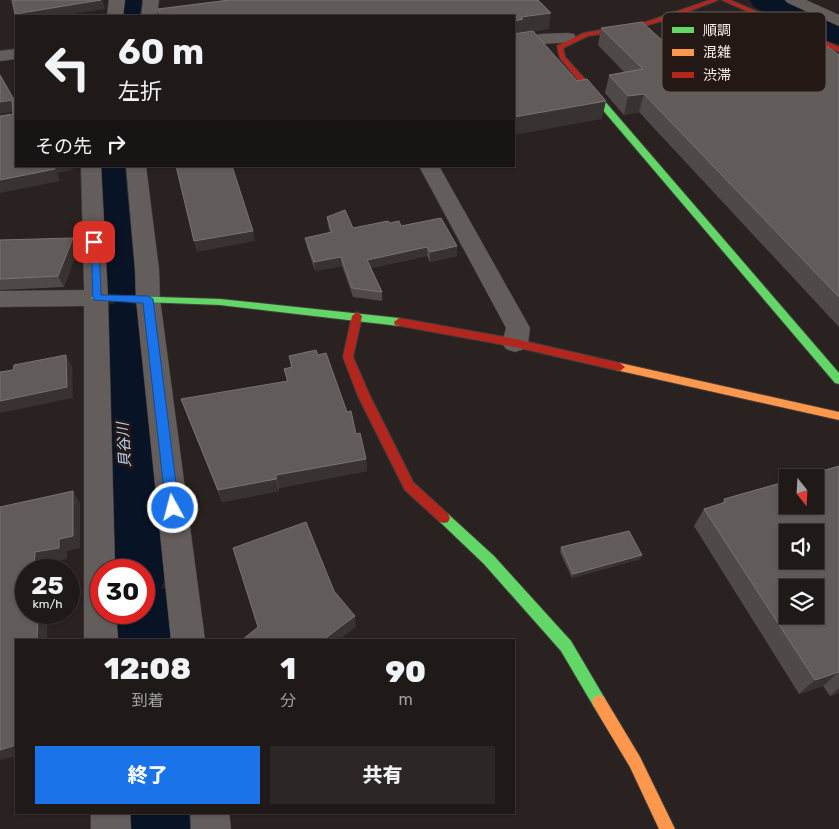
<!DOCTYPE html>
<html lang="ja">
<head>
<meta charset="utf-8">
<style>
	:root { --surface:#1f1a18; --page:#2c2725; --text:#f1f3f6; --muted:#a1a1a2; --line:#3c3837; --accent:#1a73e8 }
	body { margin:0; font-family:Rubik,"Noto Sans JP",sans-serif; background:var(--page); color:var(--text); height:100vh; display:flex; flex-direction:column; font-size:19px; white-space:nowrap }
	* { box-sizing:border-box; margin:0 }
	p { font-size:16px; color:var(--muted) }
	.icon { flex:none; width:28px; height:28px; fill:none; stroke:currentColor; stroke-width:2; stroke-linecap:round; stroke-linejoin:round }
	.map { position:relative; flex:1; overflow:hidden }
	.details { position:absolute; left:15px; top:639px; width:500px; height:175px; display:flex; flex-direction:column; background:var(--surface); border-radius:0px; box-shadow:0 1px 4px #0004,0 0 0 1px var(--line) }
	.details>* { flex:none }
	.hud { position:absolute; left:15px; top:15px; width:500px; height:152px; border-radius:0px; box-shadow:0 1px 4px #0004,0 0 0 1px var(--line); background:#1f1a18; color:var(--text); overflow:hidden }
	.needle { width:32px; rotate:162deg }
	.tools { position:absolute; left:779px; top:469px; display:grid; gap:10px }
	.tools a { display:grid; place-items:center; width:45px; height:45px; border-radius:0px; background:var(--surface); box-shadow:0 1px 4px #0004,0 0 0 1px var(--line); font-size:25px }
	.speed { position:absolute; left:15px; top:559px; display:flex; gap:10px; font-size:25px; font-weight:700; text-align:center }
	.speed>* { display:grid; place-content:center; width:65px; height:65px; border-radius:50%; background:var(--surface); box-shadow:0 1px 4px #0004,0 0 0 1px var(--line); line-height:1 }
	.speed small { font-size:12px; font-weight:400 }
	.speed .limit { border:8px solid #d22; background:#fff; color:#111 }
	.pin { position:absolute; display:grid; place-items:center; width:42px; height:42px; color:#fff; margin:-21px; border-radius:10px; box-shadow:0 2px 8px #0006 }
	.me { position:absolute; width:55px; margin:-28px; rotate:353deg; stroke-linejoin:round; filter:drop-shadow(0 0 4px #0008) }
	.turn { display:flex; align-items:center; gap:18px; height:105px; padding:0 20px; font-size:22px }
	.turn .icon { width:65px; height:65px; stroke-width:2.5 }
	.turn b { display:block; font-size:35px; line-height:42px }
	.then { display:flex; align-items:center; height:48px; padding:0 20px; background:#0003; gap:10px; font-size:19px }
	.eta { display:flex; justify-content:space-evenly; align-items:center; height:85px; text-align:center }
	.eta b { font-size:30px; font-weight:800; line-height:35px }
	.action { display:flex; gap:10px; margin-top:auto; padding:10px 20px }
	.action a { flex:1; height:58px; border-radius:0px; background:var(--accent); color:#fff; font-size:20px; font-weight:800; line-height:58px; text-align:center }
	.action a+a { background:var(--page); color:var(--text) }
	.map>svg:first-child { display:block }
</style>
</head>
<body>
<div class="map">
<svg width="839" height="829" viewBox="0 0 839 829">
	<rect width="100%" height="100%" fill="#292220"/>
	<g fill="none" stroke-linecap="round" stroke-linejoin="round">
		<!-- river -->
		<path fill="#091326" fill-rule="evenodd" d="M118 0H150L147 16H114Z
			M749 0H792L839 21V44L827 41 754 7Z
			M87 166H129L145 287 138 299 126 302 140 306 148 319 153 448 169 570 161 588 165 589 175 612 179 640H107L105 612H144V570H103L93 448 96 319 104 306 116 303 102 299 95 287Z
			M119 812H201L203 829H121Z"/>
		<!-- street casing -->
		<g stroke="#433e3c" stroke-width="1">
			<path id="street" d="M109 0H125L123 16H107Z
				M143 0H159L157 16H141Z
				M785 0H806L839 15V26L788 3Z
				M568 33 574 34 576 38 574 42 541 44 514 49V39L541 34Z
				M16 49V59L0 61V51Z
				M81 166H101L108 298 115 570H101V612H116L118 640H84V306L0 307V291L84 290Z
				M126 166H146L159 269 160 299 205 640H171L136 299 135 269Z
				M419 166H439L530 328 528 343 524 349 515 352 506 349 502 343 506 328Z
				M91 812H130L131 829H91Z
				M190 812H229L231 829H191Z"/>
		</g>
		<!-- fast casing -->
		<g stroke="#433e3c" stroke-width="2">
			<path id="fast" d="M596 98H602L839 373V384L835 383 596 102Z
				M96 295 220 299 399 318 404 322 399 326 220 305 93 300 91 298 93 296Z
				M444 513 448 514 494 556 571 641 604 697 606 702 604 707 599 709 594 707 561 651 484 564 440 522 438 518 440 514Z"/>
		</g>
		<!-- slow casing -->
		<g stroke="#433e3c" stroke-width="2">
			<path id="slow" d="M620 363 839 412V420L616 370 615 367 616 364Z
				M599 695 604 697 640 757 675 829H659L630 767 594 707 592 702 594 697Z"/>
		</g>
		<!-- jam casing -->
		<g stroke="#433e3c" stroke-width="2">
			<path id="jam" d="M710 0H718L669 19 637 28 588 36 563 48 565 57 602 98V102H596L560 58 557 46 584 33 646 22Z
				M722 0H730L839 47V52Z
				M357 312 362 316 353 357 370 396 413 482 448 514 450 518 448 522 444 523 440 522 405 490 358 396 343 357 352 316Z
				M399 318 515 339 620 363 625 367 620 371 515 347 395 325 394 322Z"/>
		</g>
		<!-- street -->
		<use href="#street" fill="#635e5c" fill-rule="evenodd"/>
		<!-- fast -->
		<use href="#fast" fill="#63d668" fill-rule="evenodd"/>
		<!-- slow -->
		<use href="#slow" fill="#ff974d" fill-rule="evenodd"/>
		<!-- jam -->
		<use href="#jam" fill="#b3261e" fill-rule="evenodd"/>
	</g>
	<!-- wall -->
	<path fill="#4f4a47" d="M601 28 686 62 839 55V327L639 112 624 115 605 93 609 75 624 72 598 45Z
		M327 217 353 228 390 223 401 226 457 246V256L430 262 427 256 371 268 382 292V301L353 297 342 266 315 271 307 247 305 238 330 233 328 226Z
		M0 240 78 249 64 287 0 290Z
		M318 355 347 412 366 459 367 471 279 488V491L222 502 186 412 287 382 284 369 291 367 289 356Z
		M839 466V693L830 696 823 686 799 694 694 526 704 509 721 504 724 499Z
		M561 547 642 555 640 559 572 578 560 552Z"/>
	<!-- shaded-wall -->
	<path fill="#383230" d="M103 0 105 9 60 16H16V17L15 14Z
		M551 13 549 29 521 34 514 38V21L521 17Z
		M644 94 639 112 624 115 628 96Z
		M12 100 16 111 0 114V102Z
		M606 101 602 119 514 135V117Z
		M53 166H72L73 170 57 173 60 181 0 193V180Z
		M253 231 255 241 197 252 194 241Z
		M73 238 78 249 64 287 58 276Z
		M457 246V256L430 262V252Z
		M427 247V256L368 269 367 260Z
		M341 257 342 266 315 271 314 262Z
		M66 355 72 366 73 398 0 413V401Z
		M366 459 367 471 279 488 276 475Z
		M276 479 279 491 222 502 218 490Z
		M73 491 80 503V548L67 551V559L44 564V570H34L35 552 59 539Z
		M642 555 640 559 572 578 573 574Z
		M38 612H47L48 614 47 640H37Z
		M355 616 356 627 339 640H323Z
		M839 672 823 686 799 694 815 680Z
		M839 688V693L830 696Z
		M16 745V756L0 760V750Z"/>
	<!-- building -->
	<path fill="#615c59" stroke="#7a7470" fill-rule="evenodd" d="M12 0H101L15 14Z
		M229 0H538L551 13 521 17 523 19 514 21V34L533 31 577 81 587 79 606 101 514 117V16H160L158 9Z
		M642 22 686 62 820 41 839 55V297L644 94 628 96 609 75 643 69 601 28Z
		M0 75 16 103V166H54L55 169 0 180V116L13 114 12 100 0 102Z
		M176 166H232L253 231 194 241Z
		M345 210 353 228 388 221 390 223 399 221 401 226 441 218 457 246 430 252 427 247 367 260 382 292 352 288 341 257 314 262 305 238 332 232 327 217Z
		M73 238 58 276 0 279V240Z
		M316 350 318 355 326 353 347 412 351 411 356 434 360 433 366 459 276 475V479L218 490 181 399 288 381 284 369 292 367 289 356Z
		M66 355 67 387 0 401V372L13 370 14 365Z
		M839 466V672L815 680 704 509 726 502 724 499 788 481V505H815V478H798ZM788 532H815V560H788ZM788 588H815V615H788Z
		M73 491V536L59 539V548L35 552 34 570H26V612H38L37 640H16V745L0 750V507Z
		M306 522 334 591 355 616 323 640H242L258 627 233 548Z
		M629 531 642 555 573 574 561 547Z"/>
	<!-- route -->
	<path fill="#1a73e8" stroke="#114b97" d="M91 239H94L99 242 101 295 148 296 153 299 179 508 177 511 173 513 168 511 166 508 143 303 93 300Z"/>
	<g text-anchor="middle" dominant-baseline="central" stroke-width="5" stroke-linejoin="round" paint-order="stroke">
		<!-- water labels -->
		<g font-size="15" font-style="italic" fill="#b9d1fa" stroke="#231813">
			<text transform="translate(124 445) rotate(-93)">貝谷川</text>
		</g>
	</g>
	<!-- legend -->
	<rect x="662" y="12" width="164" height="80" rx="8" fill="#231813" stroke="#645a55" stroke-width="1"/>
	<rect x="672" y="27" width="22" height="6" fill="#63d668"/>
	<rect x="672" y="49" width="22" height="7" fill="#ff974d"/>
	<rect x="672" y="72" width="22" height="6" fill="#b3261e"/>
	<g font-size="14" fill="#fbf3ef">
		<text x="703" y="35">順調</text>
		<text x="703" y="57">混雑</text>
		<text x="703" y="80">渋滞</text>
	</g>
</svg>
<div class="tools">
<a><svg class="needle" viewBox="-14 -14 28 28"><path d="M0-13l5 13h-10z" fill="#e53935"/><path d="M0 13l5-13h-10z" fill="#a1a1a2"/></svg></a>
<a><svg class="icon" aria-label="sound" viewBox="0 0 24 24"><path d="M4 9h4l5-4v14l-5-4H4zM17 9q2 3 0 6"/></svg></a>
<a><svg class="icon" aria-label="layers" viewBox="0 0 24 24"><path d="M12 4l9 5-9 5-9-5zM3 14l9 5 9-5"/></svg></a>
</div>
<div class="speed"><div>25<small>km/h</small></div><div class="limit">30</div></div>
<div class="pin" style="left:94px;top:242px;background:#d93025"><svg class="icon" aria-label="arrive" viewBox="0 0 24 24"><path d="M6 21V4h12l-3 4 3 4H6"/></svg></div>
<svg class="me" style="left:173px;top:508px" viewBox="-20 -20 40 40"><circle r="17" fill="#1a73e8" stroke="#fff" stroke-width="3"/><path d="M0-11L8 9 0 5-8 9z" fill="#fff"/></svg>
<div class="hud">
<div class="turn"><svg class="icon" aria-label="left" viewBox="0 0 24 24"><path d="M17 20v-9H6M10 6l-5 5 5 5"/></svg><div><b>60 m</b>左折</div></div>
<div class="then">その先<svg class="icon" aria-label="right" viewBox="0 0 24 24"><path d="M7 20v-9h11M14 6l5 5-5 5"/></svg></div>
</div>
<section class="details">
<div class="eta">
<div><b>12:08</b><p>到着</p></div>
<div><b>1</b><p>分</p></div>
<div><b>90</b><p>m</p></div>
</div>
<div class="action"><a>終了</a><a>共有</a></div>
</section>
</div>
</body>
</html>
